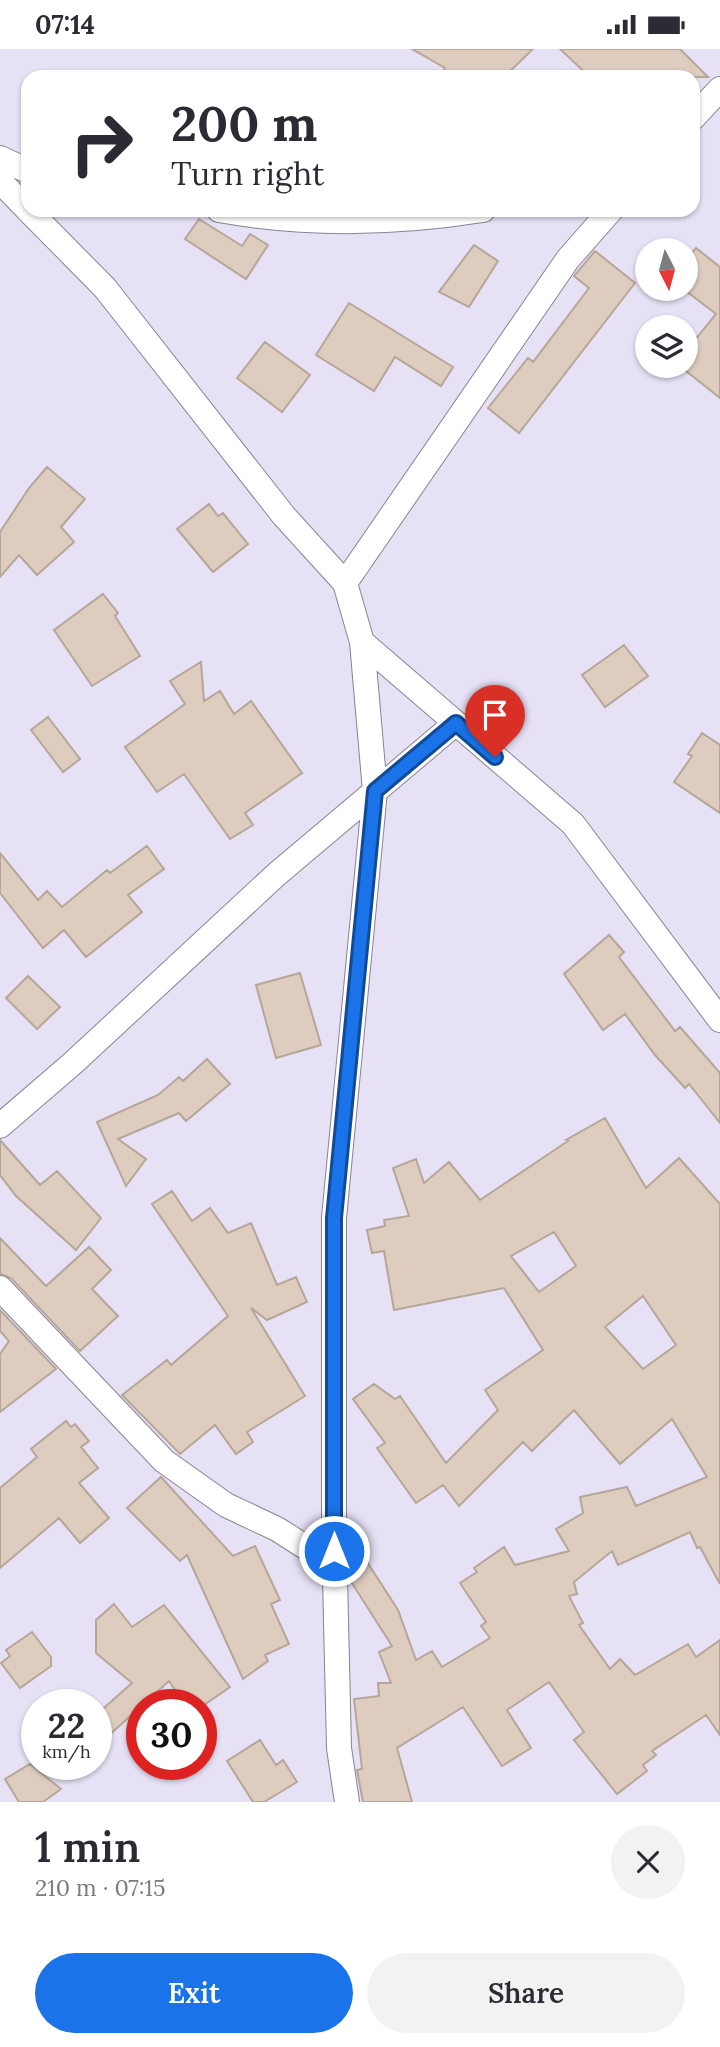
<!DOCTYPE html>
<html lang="en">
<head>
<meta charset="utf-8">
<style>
	:root { --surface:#fff; --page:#f2f2f3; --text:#2b2b33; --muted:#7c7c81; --accent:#1a73e8 }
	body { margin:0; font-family:Lora,serif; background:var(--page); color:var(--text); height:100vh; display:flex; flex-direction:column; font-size:26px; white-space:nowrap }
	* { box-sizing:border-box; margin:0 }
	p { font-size:23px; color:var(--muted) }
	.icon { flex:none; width:38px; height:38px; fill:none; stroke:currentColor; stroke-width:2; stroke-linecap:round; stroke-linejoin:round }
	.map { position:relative; height:1753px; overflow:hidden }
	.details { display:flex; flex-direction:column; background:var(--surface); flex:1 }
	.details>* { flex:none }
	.banner { position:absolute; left:21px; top:21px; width:679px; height:147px; border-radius:21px; box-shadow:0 2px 5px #0004; background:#fff; color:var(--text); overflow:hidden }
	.needle { width:46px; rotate:174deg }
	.fabs { position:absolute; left:635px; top:189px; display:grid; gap:14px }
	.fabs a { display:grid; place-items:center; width:63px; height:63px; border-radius:50%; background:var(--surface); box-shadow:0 2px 5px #0004; font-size:35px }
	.speed { position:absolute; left:21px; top:1640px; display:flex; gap:14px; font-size:35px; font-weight:700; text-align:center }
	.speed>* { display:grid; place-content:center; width:91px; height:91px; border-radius:50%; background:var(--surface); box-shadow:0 2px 5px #0004; line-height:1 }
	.speed small { font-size:18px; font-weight:400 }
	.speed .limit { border:10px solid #d22; background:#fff; color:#111 }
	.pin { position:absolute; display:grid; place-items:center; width:60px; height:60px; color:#fff; margin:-72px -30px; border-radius:50% 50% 50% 0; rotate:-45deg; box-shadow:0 0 7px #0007 }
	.pin .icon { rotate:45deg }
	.me { position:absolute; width:77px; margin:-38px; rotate:0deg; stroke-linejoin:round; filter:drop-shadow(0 0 5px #0008) }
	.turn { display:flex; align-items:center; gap:24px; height:147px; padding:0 35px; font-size:32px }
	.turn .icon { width:91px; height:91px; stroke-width:2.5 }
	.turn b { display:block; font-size:49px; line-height:60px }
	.round { display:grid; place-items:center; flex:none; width:74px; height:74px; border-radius:37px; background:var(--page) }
	.summary { display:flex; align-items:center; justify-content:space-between; height:119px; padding:0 35px }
	h1 { font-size:42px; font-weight:600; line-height:52px }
	.button { display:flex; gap:14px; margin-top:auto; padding:14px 35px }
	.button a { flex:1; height:80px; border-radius:42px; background:var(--accent); color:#fff; font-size:28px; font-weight:600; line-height:80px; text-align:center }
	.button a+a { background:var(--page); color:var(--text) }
	.status { display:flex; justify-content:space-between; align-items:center; height:49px; padding:0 35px; background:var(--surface); direction:ltr }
	.status svg { height:19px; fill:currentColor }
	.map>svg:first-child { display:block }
</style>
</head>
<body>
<div class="status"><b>07:14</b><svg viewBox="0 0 49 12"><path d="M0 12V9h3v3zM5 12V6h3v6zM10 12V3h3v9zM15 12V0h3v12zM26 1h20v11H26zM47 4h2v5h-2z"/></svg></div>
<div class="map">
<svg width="720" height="1753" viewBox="0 0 720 1753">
	<rect width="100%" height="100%" fill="#e6e1f5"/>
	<!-- building -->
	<path fill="#decdbf" stroke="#b6a699" stroke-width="2" fill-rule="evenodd" d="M412 0H533L504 28H439L445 19Z
		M560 0H680L708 28H590Z
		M199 170 242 197 250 185 268 196 246 230 185 190Z
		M474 196 498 212 469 258 439 243Z
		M696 199 720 218V349L686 322V302L716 265 686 242V212Z
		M595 202 635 234 519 384 488 359 528 309 533 313 589 239 574 227Z
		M349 254 453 318 441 337 395 308 374 342 316 306Z
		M265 293 310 326 282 363 237 329Z
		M47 418 85 450 61 478 74 493 37 526 19 506 0 528V483L29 439Z
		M209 455 218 467 223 464 248 495 213 523 177 480Z
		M103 545 118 564 115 567 140 607 92 637 54 581Z
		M624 596 648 627 605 658 582 626Z
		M201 613 204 652 220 642 234 665 251 652 302 724 245 764 253 776 230 790 184 725 157 743 125 698 185 655 170 632Z
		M48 668 80 710 63 723 31 681Z
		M702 684 720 696V764L674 733 692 707 688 705Z
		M147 797 164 820 128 846 142 863 86 908 64 881 43 899 0 844V804L38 851 47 842 62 858 107 821 110 824Z
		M609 886 624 903 619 908 675 982 680 978 720 1024V1074L689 1035 685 1039 655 1006 625 965 603 981 564 925Z
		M300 924 321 996 276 1009 256 936Z
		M28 927 60 958 37 980 6 949Z
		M207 1010 230 1035 186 1072 179 1064 118 1090 146 1110 126 1137 97 1073 158 1046 179 1028 183 1032Z
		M605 1069 646 1139 679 1109 720 1155V1535L700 1498 697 1499 690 1483 618 1516 612 1502 574 1533 577 1545 569 1547 583 1574 579 1576 610 1620 620 1610 635 1626 688 1595 696 1608 720 1591V1686L706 1666 652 1702 656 1706 643 1716 647 1722 617 1745 574 1691 584 1683 549 1633 507 1661 531 1699 502 1717 463 1658 397 1699 412 1753H363L357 1721 362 1720 354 1650 379 1647 378 1634H391L379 1603 392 1597 350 1531V1524L367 1513 398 1561 416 1611 432 1602 442 1618 490 1589 481 1577 486 1573 460 1534 477 1523 474 1519 504 1498 515 1516 569 1502 556 1480 583 1464 580 1448 627 1438 636 1457 707 1428 672 1370 620 1415 574 1361 532 1402 523 1393 459 1457 443 1436 416 1454 377 1399 385 1394 353 1350 374 1335 395 1350 400 1347 446 1414 498 1361 485 1341 543 1301 504 1239 394 1261 384 1202 372 1204 367 1181 385 1177 384 1171 409 1167 393 1119 416 1110 424 1134 449 1113 480 1151 568 1092 566 1091ZM554 1183 576 1217 539 1243 511 1207ZM643 1247 676 1296 643 1320 605 1278Z
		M0 1091 40 1136 57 1122 101 1169 76 1201 16 1147 0 1126Z
		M172 1142 192 1172 210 1159 228 1184 251 1174 277 1236 296 1228 307 1253 267 1271 251 1259 305 1347 247 1383 253 1393 236 1405 215 1376 180 1405 122 1346 167 1311 171 1316 228 1267 152 1155Z
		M0 1189 46 1237 89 1198 111 1221 92 1240 118 1267 80 1302 11 1229 0 1225Z
		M0 1261 56 1320 0 1363V1305L9 1292 0 1282Z
		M66 1372 71 1378 75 1375 89 1392 81 1398 98 1419 79 1434 109 1469 80 1494 59 1469 0 1519V1439L37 1408 31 1400Z
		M161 1428 233 1507 255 1497 280 1551 271 1555 289 1595 265 1606 268 1612 243 1630 187 1506 180 1512 127 1459Z
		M114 1555 132 1578 164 1556 230 1638 204 1656H185L169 1632 96 1698V1666L132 1634 96 1604V1571Z
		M32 1583 51 1608V1617L20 1639 1 1614 10 1607 6 1601Z
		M260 1691 276 1716 283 1711 297 1733 264 1753H253L227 1712Z
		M30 1715 61 1740 43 1753H19L5 1730Z"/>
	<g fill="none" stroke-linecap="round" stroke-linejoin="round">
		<!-- minor casing -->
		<g stroke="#888395" stroke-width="26">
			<path id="minor" d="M693 69 720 40
				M0 109 28 122
				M0 132 28 161
				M28 161 105 239 284 467 345 534
				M219 161C307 177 395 175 483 161
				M611 161 568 210 345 534 362 593 573 775 720 971
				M0 1077 73 1014 277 825 456 674
				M0 1239 164 1412 226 1456 277 1480 335 1517
				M347 1753 339 1699 334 1486V1169L375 742 362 593"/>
		</g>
		<!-- minor -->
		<use href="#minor" stroke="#fff" stroke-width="24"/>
	</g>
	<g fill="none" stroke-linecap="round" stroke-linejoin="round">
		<!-- route casing -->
		<g stroke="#114b97" stroke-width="18">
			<path id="route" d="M334 1502V1169L375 742 456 674 495 708"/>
		</g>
		<!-- route -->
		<use href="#route" stroke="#1a73e8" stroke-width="12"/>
	</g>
</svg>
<div class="fabs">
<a><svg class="needle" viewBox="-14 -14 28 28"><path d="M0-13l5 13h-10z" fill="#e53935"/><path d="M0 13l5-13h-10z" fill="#7c7c81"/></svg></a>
<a><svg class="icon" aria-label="layers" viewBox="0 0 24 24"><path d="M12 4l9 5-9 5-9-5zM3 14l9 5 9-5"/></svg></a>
</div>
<div class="speed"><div>22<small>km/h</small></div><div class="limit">30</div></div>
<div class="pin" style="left:495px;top:708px;background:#d93025"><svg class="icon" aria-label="arrive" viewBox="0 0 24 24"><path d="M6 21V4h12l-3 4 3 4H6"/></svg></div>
<svg class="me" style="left:334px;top:1502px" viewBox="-20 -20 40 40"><circle r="17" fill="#1a73e8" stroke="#fff" stroke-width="3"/><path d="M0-11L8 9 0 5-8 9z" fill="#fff"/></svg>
<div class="banner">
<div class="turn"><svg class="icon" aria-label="right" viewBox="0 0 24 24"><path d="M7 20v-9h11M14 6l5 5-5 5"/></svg><div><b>200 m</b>Turn right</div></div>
</div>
</div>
<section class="details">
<div class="summary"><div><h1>1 min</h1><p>210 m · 07:15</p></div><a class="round"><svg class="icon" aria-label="close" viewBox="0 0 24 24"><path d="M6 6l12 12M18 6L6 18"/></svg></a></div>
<div class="button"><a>Exit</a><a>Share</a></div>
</section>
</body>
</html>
